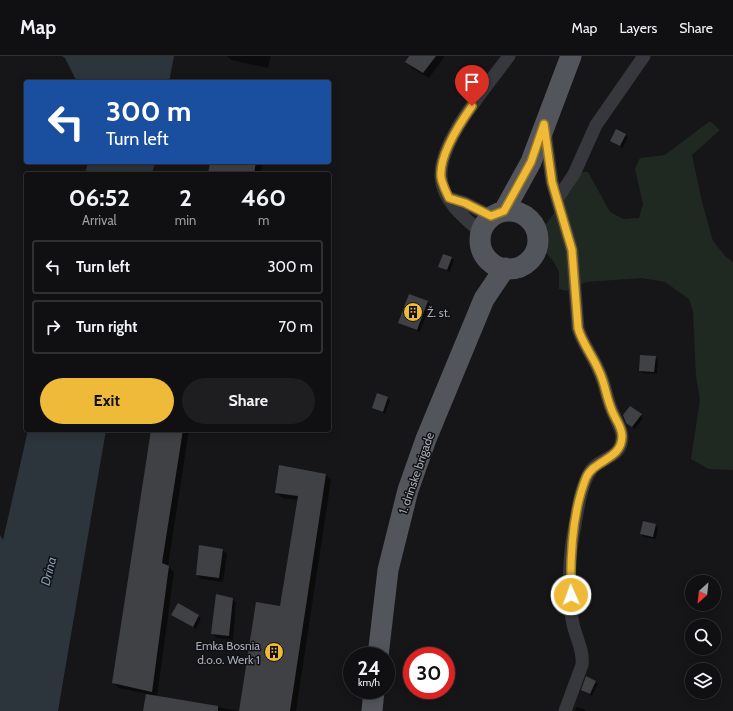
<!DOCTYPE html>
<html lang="en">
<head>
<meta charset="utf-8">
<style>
	:root { --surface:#101012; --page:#1e1e20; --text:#f1f3f6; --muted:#9c9d9f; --line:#303032; --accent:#eeba38 }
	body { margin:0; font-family:Cabin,sans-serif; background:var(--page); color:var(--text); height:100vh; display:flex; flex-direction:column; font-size:15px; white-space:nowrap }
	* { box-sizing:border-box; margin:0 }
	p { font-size:13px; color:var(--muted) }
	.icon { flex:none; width:22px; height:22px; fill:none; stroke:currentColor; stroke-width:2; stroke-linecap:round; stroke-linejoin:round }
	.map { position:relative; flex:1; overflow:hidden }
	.sheet { position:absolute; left:24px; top:116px; width:307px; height:260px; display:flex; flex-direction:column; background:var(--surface); border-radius:4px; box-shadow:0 2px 10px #0003,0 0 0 1px var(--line) }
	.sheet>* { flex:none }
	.hud { position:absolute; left:24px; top:24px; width:307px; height:84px; border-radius:4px; box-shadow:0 2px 10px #0003,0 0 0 1px var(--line); background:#1a4fa0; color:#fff; overflow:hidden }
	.needle { width:26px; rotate:207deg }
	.controls { position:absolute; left:685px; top:519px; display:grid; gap:8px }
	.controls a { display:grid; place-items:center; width:36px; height:36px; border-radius:50%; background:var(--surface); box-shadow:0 2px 10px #0003,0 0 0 1px var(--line); font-size:20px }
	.speed { position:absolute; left:343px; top:591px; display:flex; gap:8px; font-size:20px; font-weight:700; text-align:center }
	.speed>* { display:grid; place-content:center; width:52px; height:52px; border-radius:50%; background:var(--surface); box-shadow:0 2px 10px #0003,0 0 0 1px var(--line); line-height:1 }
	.speed small { font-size:10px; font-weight:400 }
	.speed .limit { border:6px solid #d22; background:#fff; color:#111 }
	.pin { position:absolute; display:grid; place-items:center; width:34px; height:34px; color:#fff; margin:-41px -17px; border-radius:50% 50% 50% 0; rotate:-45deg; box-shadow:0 0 4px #0007 }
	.pin .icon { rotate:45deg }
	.me { position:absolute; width:44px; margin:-22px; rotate:358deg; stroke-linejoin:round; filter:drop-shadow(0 0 3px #0008) }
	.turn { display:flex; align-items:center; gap:14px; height:84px; padding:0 16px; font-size:18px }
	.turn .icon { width:52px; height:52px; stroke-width:2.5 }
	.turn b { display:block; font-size:28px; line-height:34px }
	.eta { display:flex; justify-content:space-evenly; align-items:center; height:68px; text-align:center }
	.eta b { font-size:24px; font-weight:700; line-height:28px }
	.action { display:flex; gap:8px; margin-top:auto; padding:8px 16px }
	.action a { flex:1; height:46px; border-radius:24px; background:var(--accent); color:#111; font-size:16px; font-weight:700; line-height:46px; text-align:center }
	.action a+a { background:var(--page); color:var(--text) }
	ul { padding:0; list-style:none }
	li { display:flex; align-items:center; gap:12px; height:54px; margin:0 8px 6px; padding:0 8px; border:2px solid var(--line); border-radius:4px }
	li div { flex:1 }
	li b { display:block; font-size:15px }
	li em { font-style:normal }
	header { display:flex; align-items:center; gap:24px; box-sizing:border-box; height:56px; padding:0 20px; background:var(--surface); border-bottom:1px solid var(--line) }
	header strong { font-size:19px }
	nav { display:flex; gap:22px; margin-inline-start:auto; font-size:14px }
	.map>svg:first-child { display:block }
</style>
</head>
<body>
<header>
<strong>Map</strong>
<nav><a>Map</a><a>Layers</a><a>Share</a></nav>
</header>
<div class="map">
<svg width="733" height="655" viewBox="0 0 733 655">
	<rect width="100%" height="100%" fill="#161618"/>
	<!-- green -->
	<path fill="#202822" d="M710 65 720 74 692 99 702 146 713 185 726 201 733 206V414L709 413 691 403 700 344 696 320 693 255 689 243 665 226 642 222 586 226 566 235 559 233V216L554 206 543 193 542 178 546 168 572 133 582 116H588L610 156 623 163 639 162 643 148 635 113 640 102 665 99Z"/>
	<!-- water -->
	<path fill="#2c343c" d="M62 0H174L169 26H77L65 2Z
		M88 106H155L152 118H85Z
		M28 374H106L58 655H0V479L3 484Z"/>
	<!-- shadow -->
	<path fill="#0007" d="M227 0H271L268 12 231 4Z
		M406 0H445L429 22 412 12 407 6 409 2Z
		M616 74 628 81 623 92 611 85Z
		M211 106H263L260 118H209Z
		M452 202 454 204 450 216 439 211Z
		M427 246 430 248 420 276 399 267Z
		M655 301 658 304 657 318 643 317 640 315Z
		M387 342 390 344 385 358 373 352Z
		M641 359 643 362 635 373 630 369Z
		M152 374H189L168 510 174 516 157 641 240 655 281 551 298 444 282 442 276 436 325 418 331 424 296 655H144L147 638 119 632 113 626Z
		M655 469 658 472 656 483 644 481 641 478Z
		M223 494 227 498 223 526 201 523 197 518Z
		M232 542 236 547 233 584 217 582 212 577Z
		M178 549 201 562 196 573 172 559Z
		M595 626 598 628 592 640 583 634Z
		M576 651 584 653 586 655H575Z"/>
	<!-- building -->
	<path fill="#404145" d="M409 0H436L423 17 405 6Z
		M616 73 626 78 620 90 610 85Z
		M210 106H256L254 118H208Z
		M443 198 452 201 447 214 438 211Z
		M409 238 428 245 417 274 398 267Z
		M640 299 656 300 654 316 639 315Z
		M377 337 388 341 383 356 372 352Z
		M630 350 642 358 632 371 626 367 623 359Z
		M151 374H183L162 507 169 510 152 636 112 627Z
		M279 409 326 418 290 655H239L256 546 280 550 298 440 275 437Z
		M643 465 656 468 653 481 640 478Z
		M199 489 223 493 219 522 196 519Z
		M216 538 233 542 229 580 211 578Z
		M178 547 199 559 193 571 171 559Z
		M586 620 596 625 590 638 581 634Z
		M146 638 218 650V655H143Z"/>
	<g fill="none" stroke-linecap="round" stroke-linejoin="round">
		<!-- street -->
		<path stroke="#37383d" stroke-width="13" d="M545 75 552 126 572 194 578 272C582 287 593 300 599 315 605 327 606 340 611 352 614 361 621 370 622 380 622 403 602 400 591 414 581 429 578 451 575 469 569 496 567 541 573 568 576 582 584 595 582 609L565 655
			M449 142 465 147 491 160
			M558 142 574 118 596 69 644 0
			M481 176C464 162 442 144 441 121 439 84 488 29 509 0"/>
		<!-- primary -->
		<path stroke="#53555c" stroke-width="21" d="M504 155 531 106 571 0
			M480 184a29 29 0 1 1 58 0a29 29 0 1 1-58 0Z
			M378 600 388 514 408 434 426 383 484 243 505 212
			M372 655 374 634"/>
	</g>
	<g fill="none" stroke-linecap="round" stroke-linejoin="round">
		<!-- route casing -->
		<g stroke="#9b7924" stroke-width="10">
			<path id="route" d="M472 50C460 67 439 99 441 121 442 128 446 136 449 142L465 147 491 160 504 155 531 106 544 68 552 126 572 194 578 272C582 287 593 300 599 315 605 327 606 340 611 352 614 362 622 370 622 380 622 404 594 403 586 422 572 457 570 502 571 539"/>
		</g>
		<!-- route -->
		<use href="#route" stroke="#eeba38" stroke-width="7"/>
	</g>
	<!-- icons -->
	<defs>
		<g id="building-disc" transform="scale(1)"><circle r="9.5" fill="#eeba38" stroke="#111113"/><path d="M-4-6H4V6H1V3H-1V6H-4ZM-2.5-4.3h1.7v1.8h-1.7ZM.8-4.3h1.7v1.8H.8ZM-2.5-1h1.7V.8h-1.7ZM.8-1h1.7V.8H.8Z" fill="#111"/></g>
	</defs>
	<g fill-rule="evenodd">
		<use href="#building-disc" x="413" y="256"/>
		<use href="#building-disc" x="274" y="596"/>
	</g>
	<g text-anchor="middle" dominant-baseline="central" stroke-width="3" stroke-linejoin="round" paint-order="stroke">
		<!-- poi labels -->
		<g font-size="12" fill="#a8acb8" stroke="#111113" text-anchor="start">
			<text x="427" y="256">Ž. st.</text>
			<text x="260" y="589" text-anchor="end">Emka Bosnia<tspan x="260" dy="14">d.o.o. Werk 1</tspan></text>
		</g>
		<!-- street labels -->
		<g font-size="12" fill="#a8acb8" stroke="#111113">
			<text transform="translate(416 417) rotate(-71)">1. drinske brigade</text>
		</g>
		<!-- water labels -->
		<g font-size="13" font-style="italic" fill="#8098b2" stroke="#111113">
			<text transform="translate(48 515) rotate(-76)">Drina</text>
		</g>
	</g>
</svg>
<div class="controls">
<a><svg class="needle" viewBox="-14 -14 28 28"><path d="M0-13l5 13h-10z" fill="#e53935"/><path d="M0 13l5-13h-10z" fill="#9c9d9f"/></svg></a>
<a><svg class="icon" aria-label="search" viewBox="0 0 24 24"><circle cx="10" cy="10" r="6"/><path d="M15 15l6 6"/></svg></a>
<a><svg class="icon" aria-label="layers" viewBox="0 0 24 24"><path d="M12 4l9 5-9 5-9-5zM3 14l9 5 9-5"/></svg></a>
</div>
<div class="speed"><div>24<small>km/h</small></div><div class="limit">30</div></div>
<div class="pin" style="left:472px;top:50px;background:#d93025"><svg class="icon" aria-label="arrive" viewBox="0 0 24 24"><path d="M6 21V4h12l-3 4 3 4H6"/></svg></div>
<svg class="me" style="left:571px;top:539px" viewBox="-20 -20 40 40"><circle r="17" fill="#eeba38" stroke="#fff" stroke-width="3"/><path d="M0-11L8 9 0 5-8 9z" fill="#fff"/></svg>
<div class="hud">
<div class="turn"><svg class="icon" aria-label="left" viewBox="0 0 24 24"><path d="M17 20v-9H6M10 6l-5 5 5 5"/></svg><div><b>300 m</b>Turn left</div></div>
</div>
<section class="sheet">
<div class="eta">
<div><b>06:52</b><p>Arrival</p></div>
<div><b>2</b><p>min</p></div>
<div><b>460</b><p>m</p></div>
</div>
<ul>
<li><svg class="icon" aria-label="left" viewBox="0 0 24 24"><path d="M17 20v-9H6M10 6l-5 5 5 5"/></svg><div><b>Turn left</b></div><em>300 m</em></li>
<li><svg class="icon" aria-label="right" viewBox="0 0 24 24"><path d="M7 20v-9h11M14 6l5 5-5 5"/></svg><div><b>Turn right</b></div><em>70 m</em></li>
</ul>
<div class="action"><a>Exit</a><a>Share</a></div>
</section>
</div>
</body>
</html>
